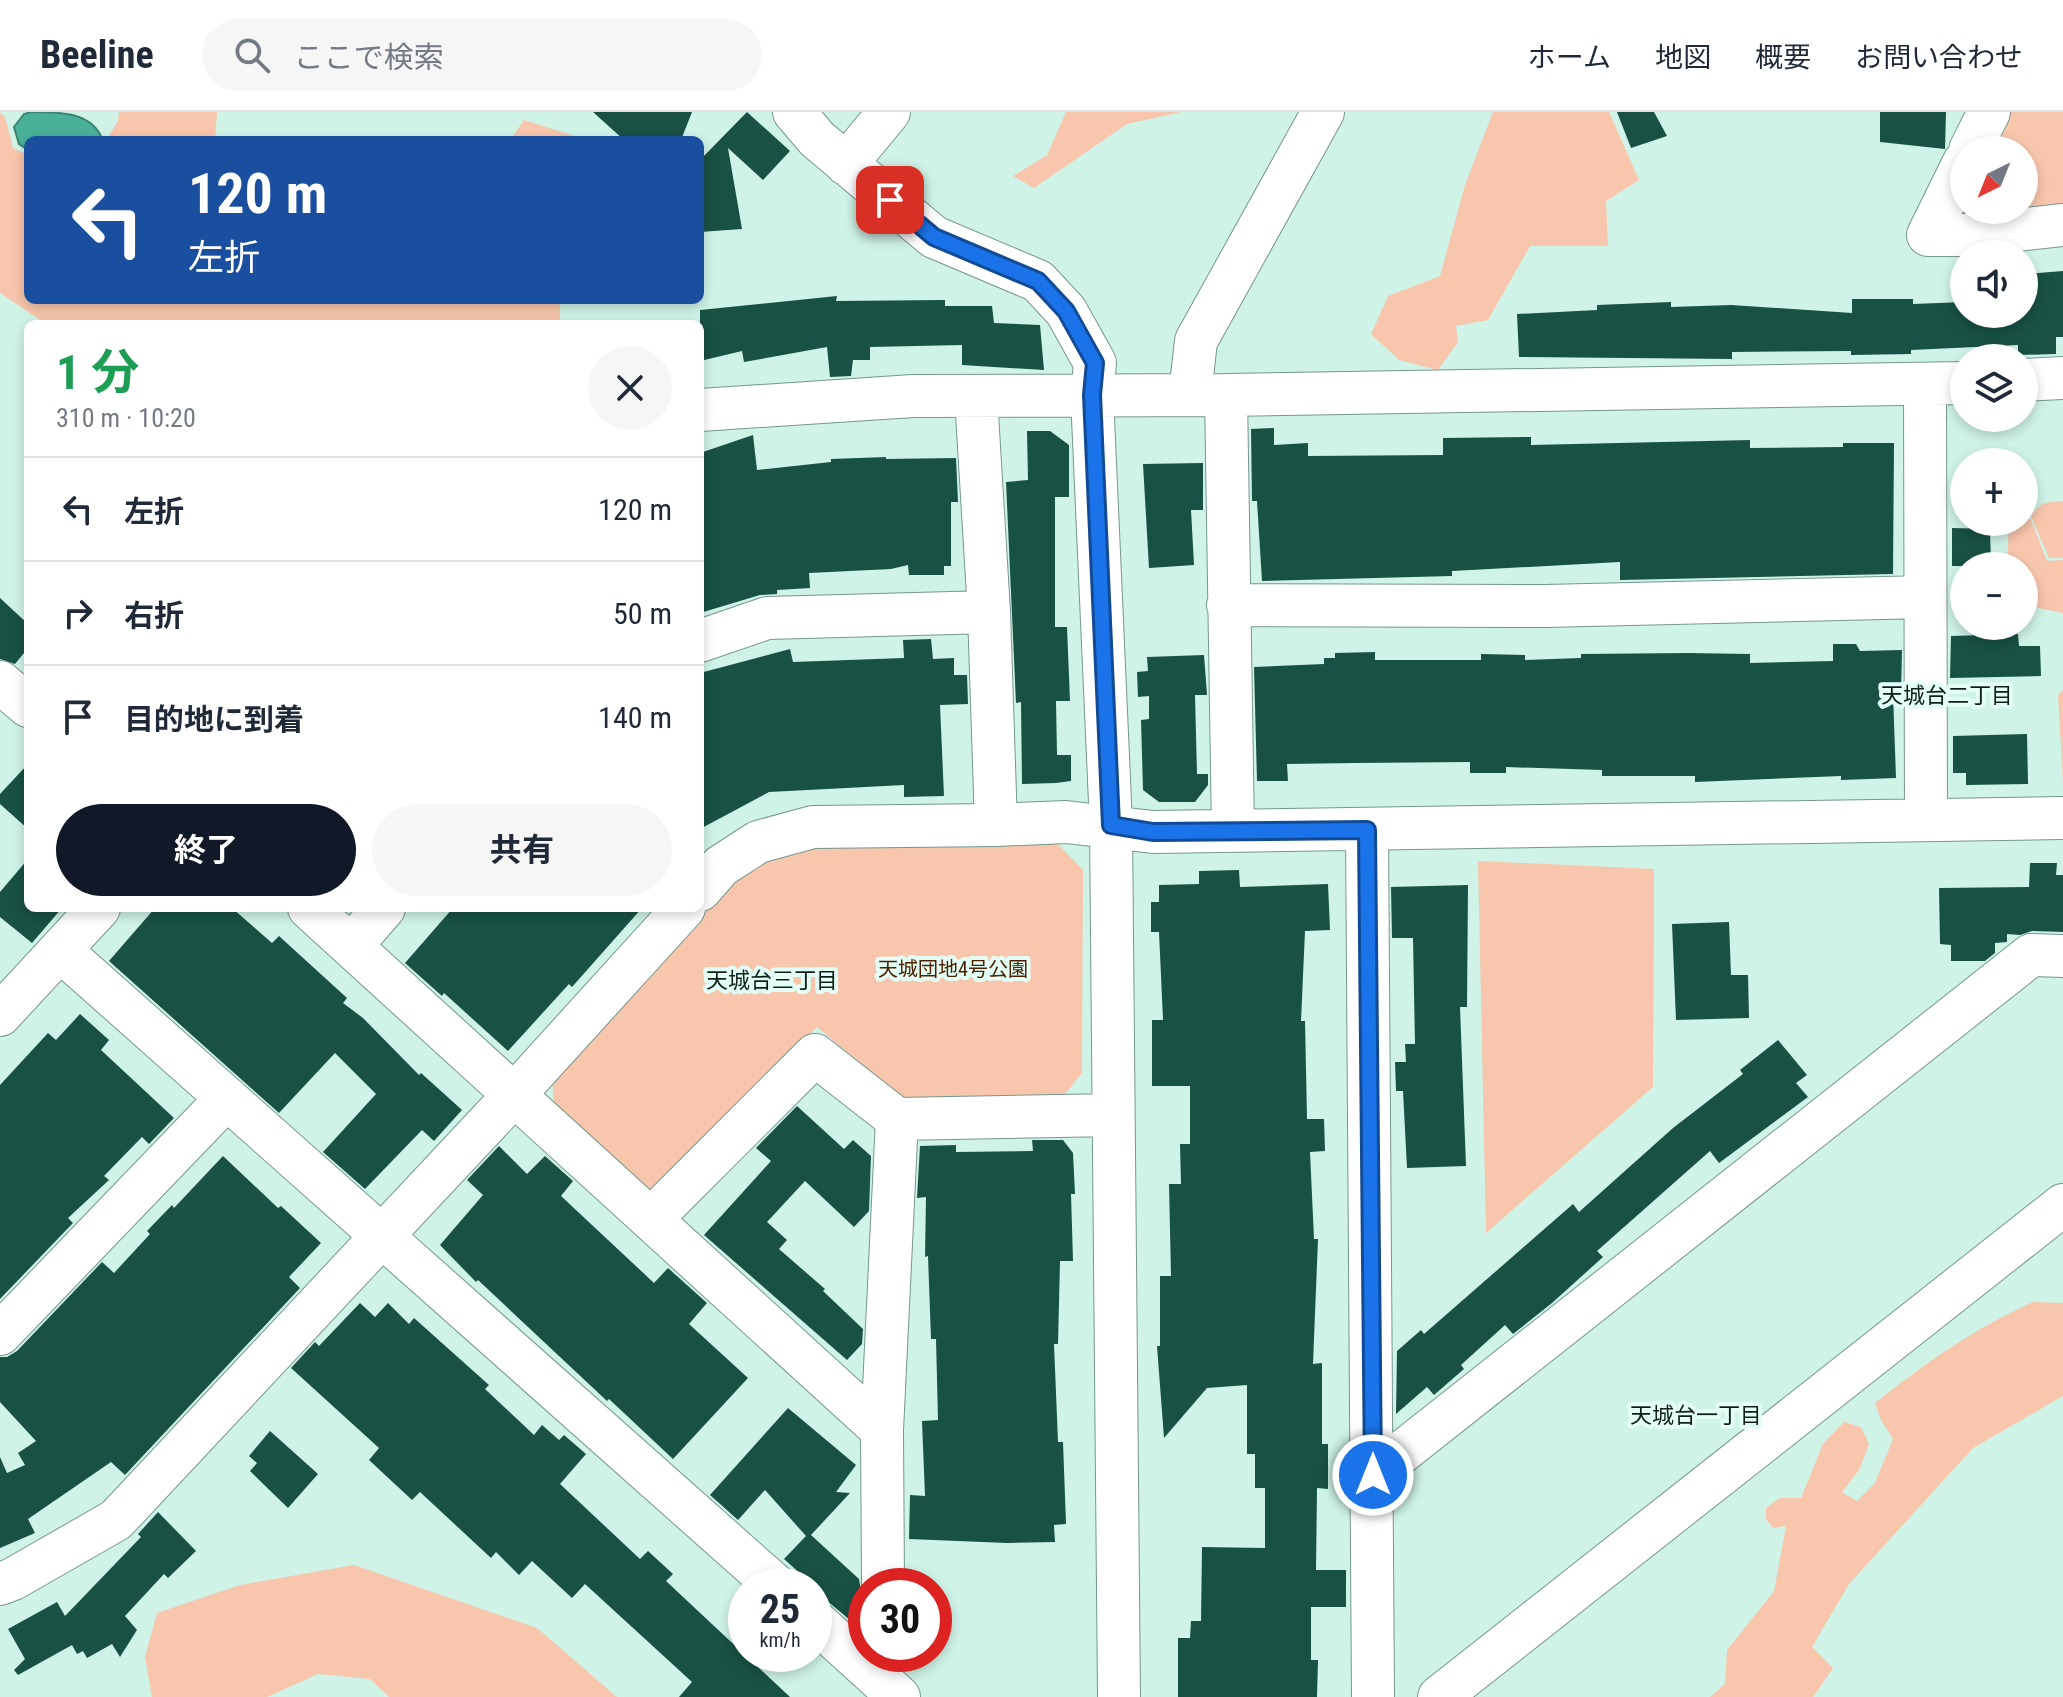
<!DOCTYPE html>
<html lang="ja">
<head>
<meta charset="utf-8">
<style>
	:root { --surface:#fff; --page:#f6f6f7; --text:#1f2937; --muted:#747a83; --line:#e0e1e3; --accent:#111827 }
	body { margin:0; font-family:"Roboto Condensed","Noto Sans JP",sans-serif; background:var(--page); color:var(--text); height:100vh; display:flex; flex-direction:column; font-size:30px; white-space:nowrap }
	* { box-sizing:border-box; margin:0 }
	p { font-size:26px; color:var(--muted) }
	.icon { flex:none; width:44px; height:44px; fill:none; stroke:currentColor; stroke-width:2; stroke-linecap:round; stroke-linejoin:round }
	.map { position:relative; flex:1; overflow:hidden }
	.sheet { position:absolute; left:24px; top:208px; width:680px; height:592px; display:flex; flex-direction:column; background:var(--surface); border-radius:12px; box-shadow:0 4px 12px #0003 }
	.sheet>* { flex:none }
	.hud { position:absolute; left:24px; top:24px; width:680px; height:168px; border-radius:12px; box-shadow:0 4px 12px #0003; background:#1a4fa0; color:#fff; overflow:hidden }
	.needle { width:52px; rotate:223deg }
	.controls { position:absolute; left:1950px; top:24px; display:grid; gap:16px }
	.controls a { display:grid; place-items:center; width:88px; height:88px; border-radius:50%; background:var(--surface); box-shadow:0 4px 12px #0003; font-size:40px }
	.speed { position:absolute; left:728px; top:1456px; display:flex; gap:16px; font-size:40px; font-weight:700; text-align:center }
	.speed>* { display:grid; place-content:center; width:104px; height:104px; border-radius:50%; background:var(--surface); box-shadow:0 4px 12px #0003; line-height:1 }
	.speed small { font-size:20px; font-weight:400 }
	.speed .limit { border:12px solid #d22; background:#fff; color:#111 }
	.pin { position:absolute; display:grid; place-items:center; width:68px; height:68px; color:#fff; margin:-34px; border-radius:16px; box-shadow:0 4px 12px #0006 }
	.me { position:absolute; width:88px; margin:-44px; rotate:0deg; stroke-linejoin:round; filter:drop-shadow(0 0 6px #0008) }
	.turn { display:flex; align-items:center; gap:28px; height:168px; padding:0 32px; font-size:36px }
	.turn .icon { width:104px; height:104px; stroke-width:2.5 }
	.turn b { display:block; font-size:56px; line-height:68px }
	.round { display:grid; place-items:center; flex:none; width:84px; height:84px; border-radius:42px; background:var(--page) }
	.summary { display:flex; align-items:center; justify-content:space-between; height:136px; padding:0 32px }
	h1 { font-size:48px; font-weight:700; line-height:60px; color:#1e9e55 }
	.primary-button { display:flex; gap:16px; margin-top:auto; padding:16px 32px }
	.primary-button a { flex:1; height:92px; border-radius:48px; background:var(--accent); color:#fff; font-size:32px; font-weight:700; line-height:92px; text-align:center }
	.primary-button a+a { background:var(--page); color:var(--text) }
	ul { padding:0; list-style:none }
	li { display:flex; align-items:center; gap:24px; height:104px; padding:0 32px; border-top:2px solid var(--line) }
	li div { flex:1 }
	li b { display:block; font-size:30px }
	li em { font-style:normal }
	header { display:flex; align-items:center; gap:48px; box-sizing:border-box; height:112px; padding:0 40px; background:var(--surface); border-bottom:2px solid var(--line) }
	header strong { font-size:38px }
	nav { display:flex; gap:44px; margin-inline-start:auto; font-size:28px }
	.search { width:560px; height:72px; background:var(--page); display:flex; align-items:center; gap:20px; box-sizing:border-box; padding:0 28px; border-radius:44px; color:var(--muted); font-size:30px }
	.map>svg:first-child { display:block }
</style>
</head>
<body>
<header>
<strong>Beeline</strong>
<div class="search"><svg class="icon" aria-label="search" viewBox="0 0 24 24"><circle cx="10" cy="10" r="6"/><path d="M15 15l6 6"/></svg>ここで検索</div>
<nav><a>ホーム</a><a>地図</a><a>概要</a><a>お問い合わせ</a></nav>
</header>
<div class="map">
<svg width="2063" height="1585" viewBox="0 0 2063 1585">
	<rect width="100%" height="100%" fill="#cff3e7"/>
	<!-- green -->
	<path fill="#f8c6ac" d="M0 0 5 5 13 36 28 43V188H560V212H46L0 181Z
		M119 0H217L215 28H106L118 9Z
		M1066 0H1181L1127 12 1034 76 1013 64 1047 43Z
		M1493 0H1609L1639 68 1606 89 1608 134H1530L1488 208 1456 214 1458 230 1438 258 1399 248 1371 222 1388 184 1440 164 1465 73Z
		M2011 0H2063V98L1954 109 1964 89V98H2024V38H1991Z
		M524 8 578 25 579 28H510Z
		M2063 389V446H2049L2030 402 2044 391Z
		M2024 405 2031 408 2047 449 2063 448V501L2024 493V454H2007L2009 410H2024Z
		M2063 578V670L2058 583Z
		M1054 728 1083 758 1082 961 1061 987 901 985 817 915 659 1084 639 1074 554 994 552 964 702 798 735 767 786 740 832 732Z
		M1478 749 1654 757 1653 975 1486 1121Z
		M2033 1190 2063 1191V1284L1973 1336 1849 1472 1812 1535 1833 1556 1813 1585H1710L1725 1572 1727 1538 1774 1479 1786 1414 1773 1416 1766 1407V1396L1780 1386H1801L1823 1332 1844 1310 1861 1315 1869 1332 1859 1358 1842 1380 1857 1389 1875 1371 1893 1327 1881 1308 1875 1291C1924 1252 1975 1216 2033 1190Z
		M354 1453 537 1516 617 1585H389L370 1567 318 1562 267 1585H152L145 1545 157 1501 240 1473Z"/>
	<!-- water -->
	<path fill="#4ab198" stroke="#398572" stroke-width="2" d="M31 0C60 0 89 0 101 24L99 28H28V38L19 32 14 15 24 2Z"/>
	<!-- building -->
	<path fill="#195144" d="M593 0H692L681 28H624Z
		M747 0 790 39 763 68 728 36 742 117 700 120V48Z
		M1617 0H1654L1667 24 1631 36Z
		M1880 0H1946L1945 37 1880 30Z
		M2063 159V225H2056V242L2018 243V233L1911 238V242L1851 243V239L1732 240V247L1519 245 1517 202 1597 198V193L1671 190V195L1731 193 1852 201V187H1913V192L1964 190V202H2024V162Z
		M837 184 836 189 945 188V194H992L994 211 1040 213 1044 258 962 253V233L870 235V248H853L851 264 830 265 827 235 744 250 742 239 700 249V198Z
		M1274 316V333L1308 331V344L1443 343V326L1531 325V333L1750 328V336L1843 335V331H1894L1893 462 1620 468V450L1452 459V464L1262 469 1257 389H1252L1251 317Z
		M1027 319H1050L1069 333V385H1055V515H1067L1070 589H1056L1057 643H1071V669L1056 671 1022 672 1021 590 1016 591 1006 370 1028 368Z
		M753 323 757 358 831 350V347L886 345V347L956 346 958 390H951V454H944V463H909L908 453 891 457 809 461 810 476 777 478V482L760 483 700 501V341Z
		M1203 351V398H1191L1194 453 1149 456 1143 352Z
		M1952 416 1990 417 1991 454H1952Z
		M0 486 28 512V536L15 552 0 547Z
		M2018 522 2019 534H2040L2041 564 1950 566 1951 524Z
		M931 527 933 547 954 546V563H967L968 592 940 593 944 684 904 685V673L769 680 700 717V561L790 537 793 550 904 546 903 528Z
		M1833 532H1856L1860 539 1902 538 1901 582H1893L1896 666 1841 668V664L1695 670V664H1602V658L1506 655V661H1470V650L1354 651 1287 652 1288 669H1257L1254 555 1324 552V546H1335V541L1375 540V548H1481V542L1525 543V548L1581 546V542L1688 541 1750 542V551L1833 549Z
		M1204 543 1207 583H1195L1197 662H1208V673L1195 690H1159L1143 678 1141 608 1149 607V584L1138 585 1137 560 1148 559 1147 545Z
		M2027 622 2028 672 1966 673V661H1953V624Z
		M28 652V717L0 692V682Z
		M28 747V796H62L32 831 0 805V780Z
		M2030 751H2057L2056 763H2063V820L2032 819 2020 823 2007 822V830L1995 831V841L1985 849H1951V833L1940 832 1939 776 2029 775Z
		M1239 758 1240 775 1328 772 1330 818 1305 819 1301 909H1305L1307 1007H1324L1325 1039 1310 1040 1314 1127H1318L1313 1252 1322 1251V1332H1328V1377L1317 1376 1316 1458H1346V1495H1311V1548H1318L1317 1585H1178V1526H1190L1191 1509H1201L1202 1435 1265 1436V1376H1255V1342H1247V1273L1207 1276 1164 1326 1157 1234H1160V1164H1171L1169 1072H1181L1180 1032H1190V974H1152V908H1163L1159 820H1151V790H1159V773L1199 772V759Z
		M1468 773 1467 895H1460L1466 1054 1407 1056 1403 979H1396L1395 950H1406L1405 932H1415L1413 826H1392L1391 775Z
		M155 796H232L272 831 279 824 347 886 343 891 363 906 419 963 421 961 462 998 434 1029 422 1018 365 1077 323 1040 376 982 335 941 279 1001 109 849Z
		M453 796H642L572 875 569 872 508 939 444 881 442 884 405 851Z
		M1729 810 1731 863H1748L1749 906 1676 908 1672 812Z
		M80 902 109 928 101 938 174 1006 149 1032 142 1025 104 1064 109 1068 68 1106 73 1111 0 1187V973L48 921 56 928Z
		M1778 928 1807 963 1796 971 1808 985 1719 1051 1710 1039 1597 1139 1603 1145 1552 1191 1513 1222 1505 1213 1461 1253 1464 1257 1434 1283 1427 1275 1396 1302 1397 1239 1421 1218 1424 1222 1573 1092 1579 1100 1673 1016 1743 962 1740 958Z
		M797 994 844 1037 853 1028 871 1044 869 1099 854 1115 805 1069 767 1110 787 1128 779 1137 825 1177 823 1179 863 1217 862 1232 847 1248 704 1123 771 1049 756 1036Z
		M1032 1028H1063L1073 1041 1075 1082H1071L1073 1149H1060L1058 1232H1054L1058 1330H1063L1066 1412 1054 1413 1055 1430 1007 1431 909 1427 910 1383 925 1384 922 1309 938 1308 936 1227H931L928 1144 925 1145 926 1085 917 1086 920 1034 956 1033V1040L1033 1039Z
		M499 1034 527 1062 545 1044 573 1069 561 1084 654 1171 668 1156 707 1191 689 1212 748 1266 673 1347 609 1287 607 1289 478 1168 476 1170 440 1133 483 1083 467 1068Z
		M223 1044 278 1096 281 1094 321 1131 289 1165 300 1176 125 1363 111 1350 28 1407 35 1421 0 1436V1345L7 1361 25 1353 18 1341 36 1329 0 1290V1245H7L17 1239 102 1150 114 1161 150 1122 147 1119 172 1093 174 1096Z
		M360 1191 375 1205 388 1191 409 1212 414 1206 489 1273 485 1277 534 1323 542 1313 559 1328 564 1323 586 1342 560 1372 640 1447 648 1439 673 1462 666 1469 790 1585H679L692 1570 585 1472 572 1486 532 1449 519 1463 496 1440 491 1446 420 1380 412 1388 369 1348 379 1336 291 1256 315 1230 319 1234Z
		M788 1296 856 1353 836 1380 850 1381 811 1423 859 1467 862 1485 866 1491 850 1508 814 1478V1474H810L801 1466 803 1464 784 1447 806 1424 765 1378 738 1408 710 1383Z
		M270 1319 318 1362 288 1396 250 1359 257 1351 249 1344Z
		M158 1400 196 1439 168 1466 164 1462 125 1504 137 1518 120 1545 112 1532 87 1546 83 1539 77 1542 72 1533 18 1563 14 1558 25 1547 8 1517 57 1490 65 1504 141 1425 138 1422Z"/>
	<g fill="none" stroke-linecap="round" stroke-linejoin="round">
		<!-- minor casing -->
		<g stroke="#76978d" stroke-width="44">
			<path id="minor" d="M794 0 817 27 934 125 1038 169 1066 199 1095 251 1092 283 1111 713 1119 1585
				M1970 38 1989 0
				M1964 50 1928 123H1969L2063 113
				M846 52 889 0
				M2024 268 2063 266
				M1925 273 1926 706
				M1190 282 1196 229 1323 0
				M1226 283 1233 719
				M976 285 989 500 996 713
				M700 298 913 284 1226 283 1964 271
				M1228 493 1545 494 1925 485
				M700 529 767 506 989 500
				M0 570 28 594
				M1367 718 1373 1585
				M700 778 721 754 758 730 813 715 996 713 1066 710 1153 720 2063 706
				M309 796 882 1318
				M351 834 384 796
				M61 839 776 1474
				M0 903 99 796
				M651 1107 815 943 897 1007 1112 1003
				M0 1222 227 986
				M1373 1363 2031 843 2063 844
				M0 1472 13 1467 116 1408 514 983 684 796
				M883 1474 882 1318 897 1007
				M814 1508 899 1585
				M1439 1585 2063 1093"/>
		</g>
		<!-- minor -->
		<use href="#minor" stroke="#fff" stroke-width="42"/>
	</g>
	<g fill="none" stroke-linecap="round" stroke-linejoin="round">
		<!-- route casing -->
		<g stroke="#114b97" stroke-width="20">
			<path id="route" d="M890 88 934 125 1038 169 1066 199 1095 251 1092 283 1111 713 1153 720 1367 718 1373 1363"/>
		</g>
		<!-- route -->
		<use href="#route" stroke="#1a73e8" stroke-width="14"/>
	</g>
	<g text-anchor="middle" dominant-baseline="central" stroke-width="8" stroke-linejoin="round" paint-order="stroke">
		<!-- park labels -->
		<g font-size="20" fill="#4e2002" stroke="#e2fef5">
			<text x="953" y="857">天城団地4号公園</text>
		</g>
		<!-- neighbourhood labels -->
		<g font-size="22" fill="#101d19" stroke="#e2fef5">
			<text x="1947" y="583">天城台二丁目</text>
			<text x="772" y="868">天城台三丁目</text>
			<text x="1696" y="1303">天城台一丁目</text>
		</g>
	</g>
</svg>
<div class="controls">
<a><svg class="needle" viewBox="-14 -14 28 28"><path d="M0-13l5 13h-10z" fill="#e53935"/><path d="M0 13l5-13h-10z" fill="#747a83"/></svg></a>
<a><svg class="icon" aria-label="sound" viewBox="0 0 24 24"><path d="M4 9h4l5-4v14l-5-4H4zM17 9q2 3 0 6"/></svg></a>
<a><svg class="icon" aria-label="layers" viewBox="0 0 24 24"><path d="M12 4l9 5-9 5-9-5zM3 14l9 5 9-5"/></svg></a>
<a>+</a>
<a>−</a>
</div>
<div class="speed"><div>25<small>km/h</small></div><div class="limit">30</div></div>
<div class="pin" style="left:890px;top:88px;background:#d93025"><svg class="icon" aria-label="arrive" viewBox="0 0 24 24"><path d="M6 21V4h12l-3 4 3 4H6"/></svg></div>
<svg class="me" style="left:1373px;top:1363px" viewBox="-20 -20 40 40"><circle r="17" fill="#1a73e8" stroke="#fff" stroke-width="3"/><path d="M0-11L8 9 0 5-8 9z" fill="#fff"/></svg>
<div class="hud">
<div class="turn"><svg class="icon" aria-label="left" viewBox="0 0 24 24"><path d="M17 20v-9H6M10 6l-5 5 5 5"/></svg><div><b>120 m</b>左折</div></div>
</div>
<section class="sheet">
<div class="summary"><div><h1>1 分</h1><p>310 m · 10:20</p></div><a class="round"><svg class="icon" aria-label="close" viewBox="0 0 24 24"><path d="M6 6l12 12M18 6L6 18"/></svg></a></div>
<ul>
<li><svg class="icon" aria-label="left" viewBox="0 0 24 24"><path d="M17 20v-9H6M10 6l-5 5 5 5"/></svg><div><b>左折</b></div><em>120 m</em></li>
<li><svg class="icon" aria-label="right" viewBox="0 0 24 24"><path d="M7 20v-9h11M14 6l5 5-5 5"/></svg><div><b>右折</b></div><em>50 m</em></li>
<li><svg class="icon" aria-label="arrive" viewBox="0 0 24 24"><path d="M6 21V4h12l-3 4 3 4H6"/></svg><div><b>目的地に到着</b></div><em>140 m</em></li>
</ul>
<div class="primary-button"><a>終了</a><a>共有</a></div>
</section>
</div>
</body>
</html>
